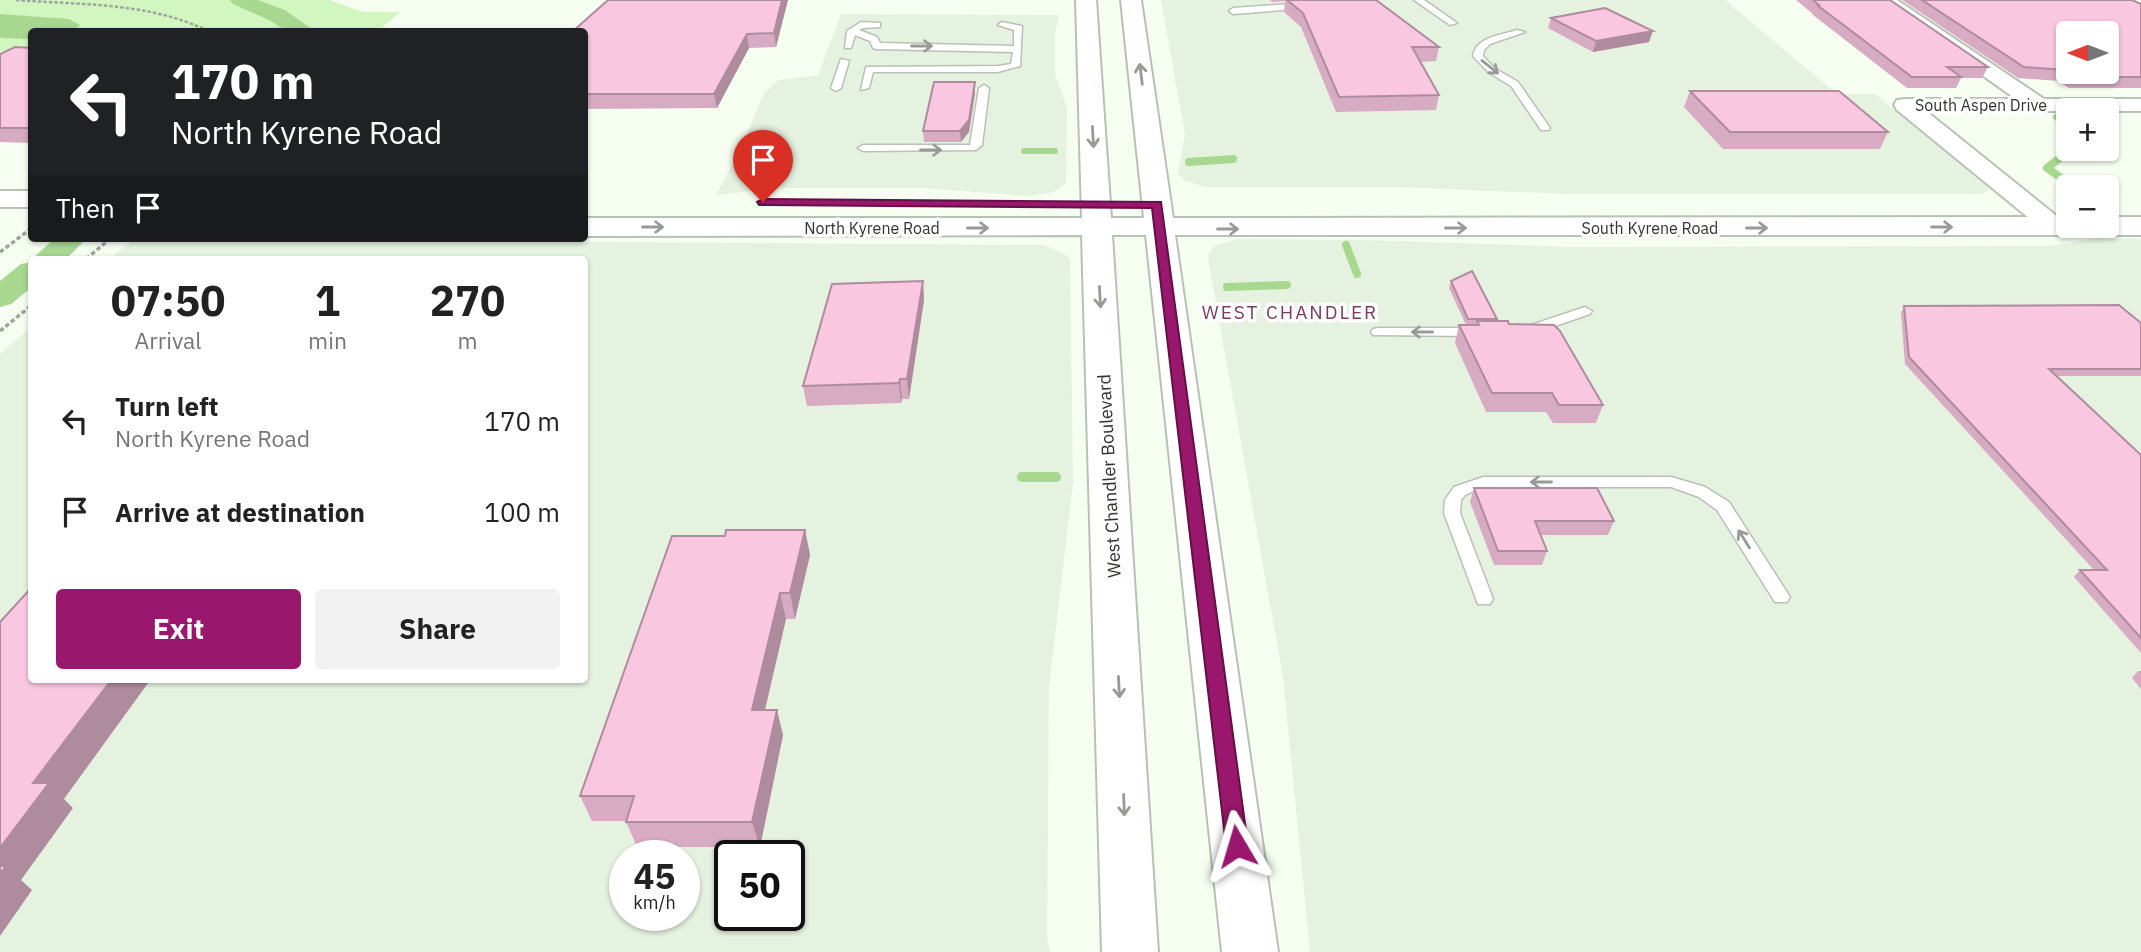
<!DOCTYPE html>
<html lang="en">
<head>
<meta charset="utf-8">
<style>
	:root { --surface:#fff; --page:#f2f2f2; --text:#222; --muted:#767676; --accent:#99186d }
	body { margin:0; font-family:"IBM Plex Sans",sans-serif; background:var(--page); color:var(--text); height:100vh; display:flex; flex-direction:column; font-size:26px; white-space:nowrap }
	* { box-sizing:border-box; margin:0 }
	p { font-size:23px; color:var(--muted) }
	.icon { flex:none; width:38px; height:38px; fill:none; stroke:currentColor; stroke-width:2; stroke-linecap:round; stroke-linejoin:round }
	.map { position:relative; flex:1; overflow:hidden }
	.sheet { position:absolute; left:28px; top:256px; width:560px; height:427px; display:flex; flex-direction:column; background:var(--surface); border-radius:7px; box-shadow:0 2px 5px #0004 }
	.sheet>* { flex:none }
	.hud { position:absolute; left:28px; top:28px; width:560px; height:214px; border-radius:7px; box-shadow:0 2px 5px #0004; background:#202124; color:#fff; overflow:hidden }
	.needle { width:46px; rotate:270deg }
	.tools { position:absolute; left:2056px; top:21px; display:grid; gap:14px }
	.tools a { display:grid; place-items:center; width:63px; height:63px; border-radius:7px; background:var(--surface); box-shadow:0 2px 5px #0004; font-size:35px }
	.speed { position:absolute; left:609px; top:840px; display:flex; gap:14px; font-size:35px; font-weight:700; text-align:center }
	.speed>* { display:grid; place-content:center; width:91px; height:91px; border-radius:50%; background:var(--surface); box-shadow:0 2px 5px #0004; line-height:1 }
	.speed small { font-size:18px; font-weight:400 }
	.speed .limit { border:4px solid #111; border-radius:10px; background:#fff; color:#111 }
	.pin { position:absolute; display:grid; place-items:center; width:60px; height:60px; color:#fff; margin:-72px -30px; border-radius:50% 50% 50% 0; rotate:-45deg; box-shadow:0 0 7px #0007 }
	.pin .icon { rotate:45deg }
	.me { position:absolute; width:77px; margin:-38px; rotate:353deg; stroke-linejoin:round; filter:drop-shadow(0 0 5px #0008) }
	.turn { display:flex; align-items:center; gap:24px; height:147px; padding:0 28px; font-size:32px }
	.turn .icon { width:91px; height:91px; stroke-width:2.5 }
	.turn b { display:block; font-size:49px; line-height:60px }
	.then { display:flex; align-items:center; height:66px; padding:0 28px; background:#0003; gap:14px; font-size:26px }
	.eta { display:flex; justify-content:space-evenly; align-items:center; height:119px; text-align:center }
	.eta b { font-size:42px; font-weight:800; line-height:49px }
	.button { display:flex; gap:14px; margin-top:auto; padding:14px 28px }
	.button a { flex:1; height:80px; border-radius:7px; background:var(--accent); color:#fff; font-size:28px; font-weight:800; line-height:80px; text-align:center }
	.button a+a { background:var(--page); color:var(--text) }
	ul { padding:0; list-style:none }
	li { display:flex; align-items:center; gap:21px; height:91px; padding:0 28px }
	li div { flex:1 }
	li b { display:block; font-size:26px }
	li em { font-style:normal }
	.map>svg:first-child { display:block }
</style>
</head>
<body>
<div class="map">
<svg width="2141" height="952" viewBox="0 0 2141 952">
	<rect width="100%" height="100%" fill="#f6fef2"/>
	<!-- built -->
	<path fill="#e6f2e0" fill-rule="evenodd" d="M1161 0H1725L1837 94H1875L1989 188 1985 193 1974 194H1565L1397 187H1206L1184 180 1178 172 1185 134Z
		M841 14 1059 15 1055 34V75L1067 107 1066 183 1054 192 1029 196 921 188H777L716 195 742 146 764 93 779 80 818 75Z
		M135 238 1028 245H1044L1063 253 1070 259 1073 483 1049 687 1047 937 1050 952H0V354L31 327 32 679H584V259H110ZM625 856H684V915H625ZM730 856H789V915H730Z
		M2098 238 2141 239V952H1310L1283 677 1209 264 1208 256 1214 246 1237 239 1365 240 1575 247 2050 246Z"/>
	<!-- green -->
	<path fill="#d2f6c0" d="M0 0H330L362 12H400L378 31 32 32 31 54 0 51Z"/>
	<!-- water -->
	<path fill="#a8d88f" d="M0 14 69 19 80 25 74 31 32 32 31 39 0 38Z"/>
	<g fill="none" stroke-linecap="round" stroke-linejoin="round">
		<!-- stream-far2 -->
		<path stroke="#a8d88f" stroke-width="6" d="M2056 117 2068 126
			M1024 151H1055"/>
		<!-- stream-far1 -->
		<path stroke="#a8d88f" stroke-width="8" d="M2060 158 2047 168 2074 187
			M1189 162 1233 159
			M1346 245 1357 274
			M1227 287 1287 285"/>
		<!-- stream -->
		<path stroke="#a8d88f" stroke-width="10" d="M1022 477H1056"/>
		<!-- canal -->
		<path fill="#a8d88f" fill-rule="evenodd" d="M230 0H258L285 10 316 32H289L269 20 233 4Z
			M55 238H78L82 243 66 259H32Z
			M32 262V287L11 304 0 307V281L21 264Z"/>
		<!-- lane casing -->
		<g stroke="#b9c0b5" stroke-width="3">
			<path id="lane" d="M1414 0H1424L1457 23 1450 25Z
				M1305 3 1309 6 1308 8 1233 14 1229 11 1233 8Z
				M861 22 880 23V27L863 28 859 30 877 37 880 43 1014 46V30L998 25 1002 22 1022 26 1020 66 998 72H873L869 88 861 90 866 67 998 66 1011 64 1013 52 876 49 873 48 870 41 855 35 851 48H845L847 31Z
				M1517 30 1525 32 1490 44 1484 50 1483 56 1494 68 1518 82 1550 128 1549 130H1541L1511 86 1488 72 1473 56C1476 37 1501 35 1517 30Z
				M841 59 849 61 841 88 836 91 831 88Z
				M984 85 989 88 982 145 976 150 863 151 858 148 863 145H970L979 88Z
				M1585 307 1592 311 1590 314 1529 335 1524 336 1517 332 1519 329Z
				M1378 328H1477L1484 332 1477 336 1373 335 1371 332 1373 329Z
				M1483 477H1671L1705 487 1729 502 1790 597 1787 602H1775L1717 510 1699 497 1671 487H1483L1465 495 1461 500 1460 513 1493 599 1490 604H1478L1444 513 1445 500 1454 487Z"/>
		</g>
		<!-- street casing -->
		<g stroke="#b9c0b5" stroke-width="4">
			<path id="street" d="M1876 0H1897L2044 99H2141V111H1926L2064 222 2068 227 2064 232 2055 235 2046 232 1897 110 1894 105 1897 100 1905 99H2016Z"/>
		</g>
		<!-- secondary casing -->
		<g stroke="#b9c0b5" stroke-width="4">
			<path id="secondary" d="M1076 0H1096L1111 218H1144L1121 0H1141L1173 218 2068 217V226H2107V217H2141V235H1175L1278 952H1222L1146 235H1112L1158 952H1102L1082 235 584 236V218H1082Z
				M0 191H32V207H0Z"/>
		</g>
		<!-- path-far1 -->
		<path stroke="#9fa59d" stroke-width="2.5" stroke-dasharray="3.5 2" stroke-linecap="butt" d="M16 0C81 5 151 2 210 32"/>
		<!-- path -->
		<path stroke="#9fa59d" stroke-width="3.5" stroke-dasharray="4.5 2.5" stroke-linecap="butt" d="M0 252 32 228
			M86 259 111 238
			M0 331 32 305"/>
		<!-- lane -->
		<use href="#lane" fill="#fff" fill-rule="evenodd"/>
		<!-- street -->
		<use href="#street" fill="#fff" fill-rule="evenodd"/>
		<!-- secondary -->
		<use href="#secondary" fill="#fff" fill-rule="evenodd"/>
	</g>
	<!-- wall -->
	<path fill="#d7abc2" d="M788 0 776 47 749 48 717 108 584 109V32Z
		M1270 0H1376L1439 47 1436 61 1420 62 1439 95 1436 110 1336 112 1301 27 1284 12 1285 1 1272 2Z
		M1796 0H1890L1988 67 1982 78H1961L1956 88H1907L1813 15V14Z
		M1902 0H2132L2141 4V88H2069L2058 81 2018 78Z
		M1551 18 1649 42 1593 52 1548 28Z
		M32 48V143L0 142V54Z
		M975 82V93L969 132 961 142H924L923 131Z
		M1690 91 1888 132 1880 149H1723L1684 107Z
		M923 281 924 300 909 399H902L901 403 807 406 803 386Z
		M1451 281 1497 319V321L1509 324 1603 405 1596 423H1553L1546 412H1486L1455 343 1459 325H1466L1449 288Z
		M1904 306 2141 323V376H2057L2141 455V653L2074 577 2080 570H2094L1905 364 1901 313Z
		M1474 488 1614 521 1608 535H1541L1547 551 1542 565H1494L1470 502Z
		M805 530 810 555 795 619H786L765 710 783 735 760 847H637L626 822V821H592L580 796 725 536Z
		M2138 671H2141V689L2132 678Z"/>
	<!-- shaded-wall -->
	<path fill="#af8b9e" d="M782 0H788L776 47 774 33Z
		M1653 31 1649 42 1593 52 1596 41Z
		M747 34 749 48 717 108 714 94Z
		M975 82V93L969 132 961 142 960 131Z
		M923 281 924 300 909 399 907 379Z
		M900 379 902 399 901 403 899 383Z
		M805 530 810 555 795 619 790 593Z
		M780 593 786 619 759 735 752 710Z
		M112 679H151L64 799 73 808 21 880 32 890 0 936V848L33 783Z
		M777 710 783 735 760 847 752 822Z"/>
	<!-- building -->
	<path fill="#fac7e1" stroke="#af8b9e" stroke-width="2" fill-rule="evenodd" d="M608 0H782L774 33 747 34 714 94H584V32H572Z
		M1287 0H1376L1439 47H1412L1439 95 1339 97 1303 13Z
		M1813 0H1890L1988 67H1947L1961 77H1912L1817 5 1820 6Z
		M1922 0H2132L2141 4V77H2076L2064 70 2024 67ZM2068 33H2107V72H2068Z
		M1605 8 1653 31 1596 41 1551 18Z
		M15 47 32 48V128H0V54Z
		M934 82H975L969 120 960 131H923Z
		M1690 91H1839L1888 132H1730Z
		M1472 271 1497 319H1468L1451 281Z
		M923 281 907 379H900L899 383 803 386 832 284Z
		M2119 305 2141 323V369H2049L2141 455V638L2080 570H2107L1909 357 1904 306Z
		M1477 321H1508L1509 324 1554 325 1560 331 1603 405H1559L1552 393H1492L1459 325H1479Z
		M1474 488H1597L1614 521H1535L1547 551H1498Z
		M726 530H805L790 593H780L752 710H777L752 822H626L634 796H580L672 536H725Z
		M32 587V679H112L33 783H49L0 848V622Z
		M0 866H6L0 874Z"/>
	<!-- one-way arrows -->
	<defs><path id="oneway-shaft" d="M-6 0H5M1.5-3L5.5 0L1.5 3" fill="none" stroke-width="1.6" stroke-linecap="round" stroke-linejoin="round" transform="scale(1.75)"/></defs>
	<g stroke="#989a98">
		<use href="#oneway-shaft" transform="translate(922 46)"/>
		<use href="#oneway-shaft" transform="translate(1490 67) rotate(39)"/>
		<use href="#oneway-shaft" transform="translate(1141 74) rotate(-97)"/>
		<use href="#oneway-shaft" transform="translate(1093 137) rotate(87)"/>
		<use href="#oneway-shaft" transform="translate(931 150)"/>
		<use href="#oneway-shaft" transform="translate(653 227)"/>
		<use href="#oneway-shaft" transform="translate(1942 227)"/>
		<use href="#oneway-shaft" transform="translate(978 228)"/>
		<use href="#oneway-shaft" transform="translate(1456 228)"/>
		<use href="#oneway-shaft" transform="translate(1757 228)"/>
		<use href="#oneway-shaft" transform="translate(1228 229)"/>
		<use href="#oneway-shaft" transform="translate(1100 297) rotate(87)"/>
		<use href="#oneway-shaft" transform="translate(1422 332) rotate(180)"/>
		<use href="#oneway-shaft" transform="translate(1541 482) rotate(180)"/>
		<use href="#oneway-shaft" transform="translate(1744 539) rotate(-122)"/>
		<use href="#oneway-shaft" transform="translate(1119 687) rotate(87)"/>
		<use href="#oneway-shaft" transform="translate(1124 805) rotate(88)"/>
	</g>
	<!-- route -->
	<path fill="#99186d" stroke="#631047" stroke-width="2" d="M763 199 1161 202 1248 846 1245 853 1237 856 1229 853 1226 846 1152 208 759 205 757 202Z"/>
	<g text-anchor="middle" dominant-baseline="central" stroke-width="7" stroke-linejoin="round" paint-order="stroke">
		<!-- far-street labels -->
		<g font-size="16" fill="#313430" stroke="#fff">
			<text x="1981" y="105">South Aspen Drive</text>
			<text x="872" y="228">North Kyrene Road</text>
			<text x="1650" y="228">South Kyrene Road</text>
		</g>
		<!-- street labels -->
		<g font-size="18" fill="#313430" stroke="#fff">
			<text transform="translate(1109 476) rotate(-93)">West Chandler Boulevard</text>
		</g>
		<!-- neighbourhood labels -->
		<g font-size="19" letter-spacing="2" fill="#7a3b5f" stroke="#fff">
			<text x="1290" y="312">WEST CHANDLER</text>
		</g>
	</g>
</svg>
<div class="tools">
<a><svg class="needle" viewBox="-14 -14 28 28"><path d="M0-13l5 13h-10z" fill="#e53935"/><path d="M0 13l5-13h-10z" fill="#767676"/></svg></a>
<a>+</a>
<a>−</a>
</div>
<div class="speed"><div>45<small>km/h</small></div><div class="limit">50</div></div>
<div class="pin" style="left:763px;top:202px;background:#d93025"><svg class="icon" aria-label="arrive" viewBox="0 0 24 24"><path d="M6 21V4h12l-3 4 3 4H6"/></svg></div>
<svg class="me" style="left:1237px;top:846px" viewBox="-20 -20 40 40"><path d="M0-17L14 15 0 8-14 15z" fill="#99186d" stroke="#fff" stroke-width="4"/></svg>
<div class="hud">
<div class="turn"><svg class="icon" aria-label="left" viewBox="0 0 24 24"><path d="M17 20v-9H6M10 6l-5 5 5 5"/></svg><div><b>170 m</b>North Kyrene Road</div></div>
<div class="then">Then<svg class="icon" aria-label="arrive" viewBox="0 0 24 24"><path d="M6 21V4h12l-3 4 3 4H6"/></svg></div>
</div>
<section class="sheet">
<div class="eta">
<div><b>07:50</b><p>Arrival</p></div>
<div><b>1</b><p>min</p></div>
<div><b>270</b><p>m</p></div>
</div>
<ul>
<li><svg class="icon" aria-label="left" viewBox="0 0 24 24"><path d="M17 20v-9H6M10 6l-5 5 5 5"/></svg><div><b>Turn left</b><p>North Kyrene Road</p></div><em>170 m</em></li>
<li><svg class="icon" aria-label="arrive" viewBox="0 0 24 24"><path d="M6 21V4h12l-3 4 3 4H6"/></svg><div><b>Arrive at destination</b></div><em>100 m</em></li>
</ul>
<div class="button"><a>Exit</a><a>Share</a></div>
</section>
</div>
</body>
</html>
